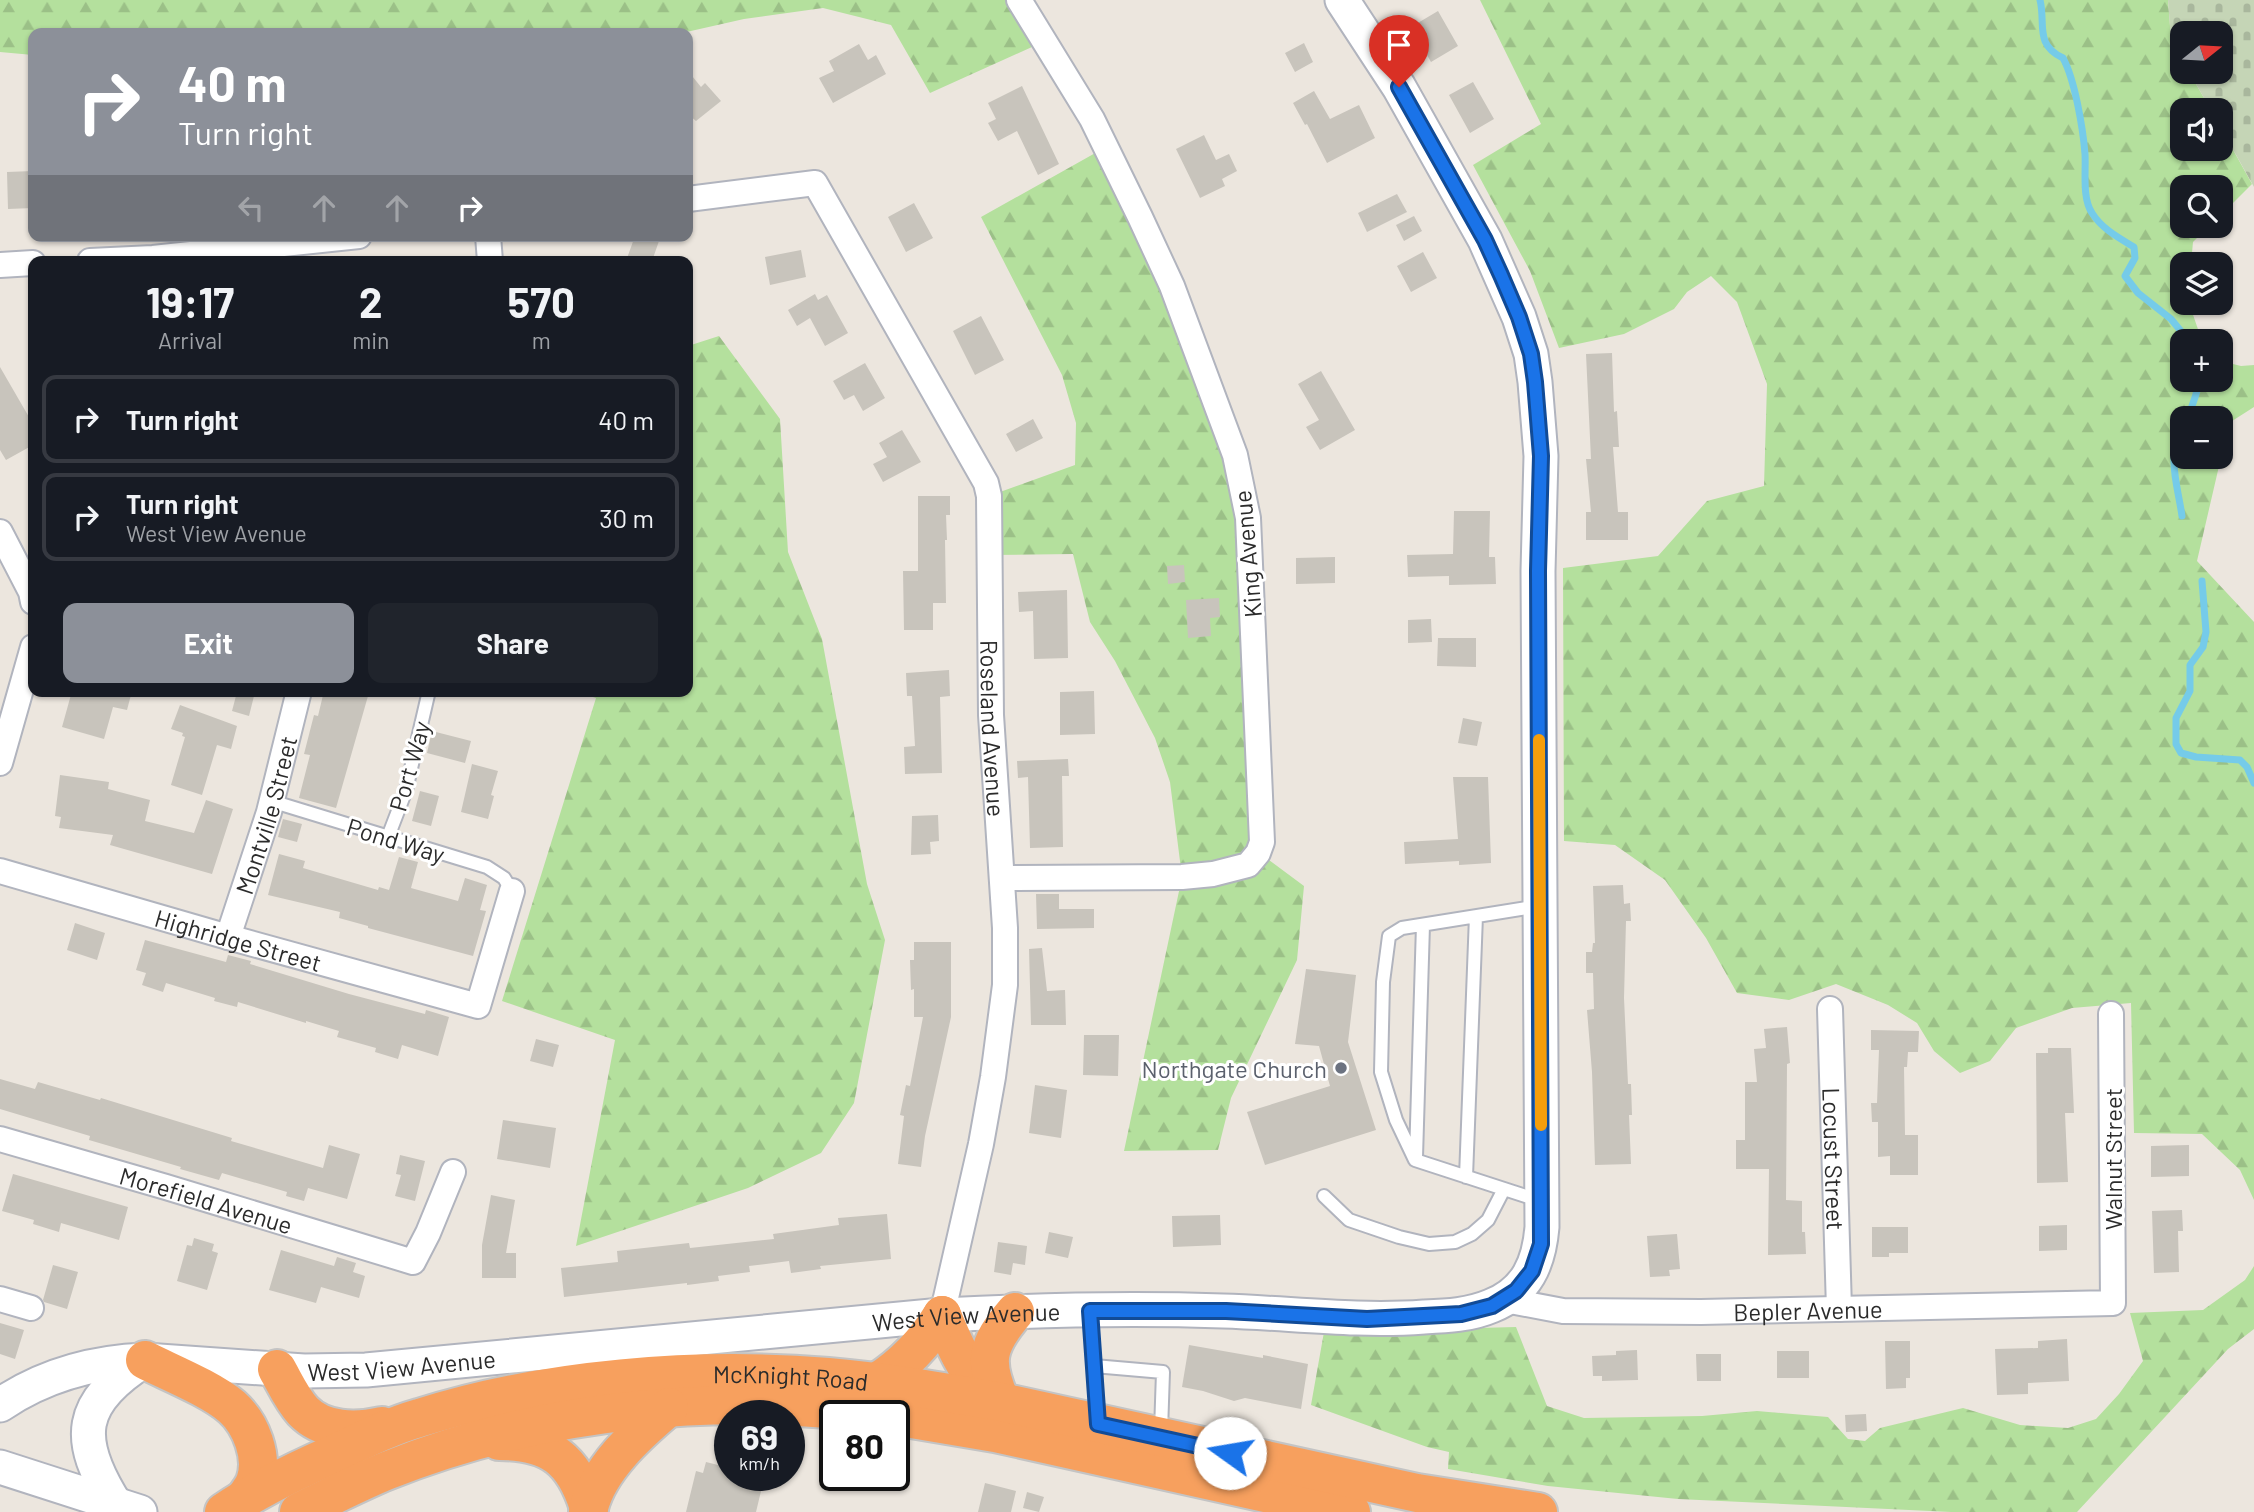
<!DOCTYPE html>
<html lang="en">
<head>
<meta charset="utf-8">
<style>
	:root { --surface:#171b24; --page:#20242c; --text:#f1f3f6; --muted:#9ea1a6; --line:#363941; --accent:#8c9099 }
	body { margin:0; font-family:Barlow,sans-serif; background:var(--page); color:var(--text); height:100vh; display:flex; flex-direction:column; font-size:26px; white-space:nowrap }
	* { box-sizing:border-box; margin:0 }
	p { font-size:23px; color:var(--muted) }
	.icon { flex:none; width:38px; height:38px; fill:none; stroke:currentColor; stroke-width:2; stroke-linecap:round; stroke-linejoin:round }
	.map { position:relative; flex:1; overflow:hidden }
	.drawer { position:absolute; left:28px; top:256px; width:665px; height:441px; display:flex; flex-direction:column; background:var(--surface); border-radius:14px; box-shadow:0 2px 5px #0004 }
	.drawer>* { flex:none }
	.top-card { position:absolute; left:28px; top:28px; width:665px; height:214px; border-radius:14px; box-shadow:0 2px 5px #0004; background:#8c9099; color:#fff; overflow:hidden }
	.needle { width:46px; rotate:72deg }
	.buttons { position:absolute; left:2170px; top:21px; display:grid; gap:14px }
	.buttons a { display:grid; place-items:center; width:63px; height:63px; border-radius:14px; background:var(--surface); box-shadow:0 2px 5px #0004; font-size:35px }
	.speed { position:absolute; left:714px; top:1400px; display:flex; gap:14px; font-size:35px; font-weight:700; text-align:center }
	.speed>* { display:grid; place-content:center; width:91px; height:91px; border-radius:50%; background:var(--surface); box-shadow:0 2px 5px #0004; line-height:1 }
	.speed small { font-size:18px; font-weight:400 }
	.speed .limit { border:4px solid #111; border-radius:10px; background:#fff; color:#111 }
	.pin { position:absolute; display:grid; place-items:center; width:60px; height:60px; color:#fff; margin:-72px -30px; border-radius:50% 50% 50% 0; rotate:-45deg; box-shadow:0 0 7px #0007 }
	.pin .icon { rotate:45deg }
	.me { position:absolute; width:77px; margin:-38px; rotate:283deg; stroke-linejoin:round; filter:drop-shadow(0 0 5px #0008) }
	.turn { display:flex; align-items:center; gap:24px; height:147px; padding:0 35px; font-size:32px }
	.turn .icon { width:91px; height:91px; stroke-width:2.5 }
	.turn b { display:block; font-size:49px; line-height:60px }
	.lanes { display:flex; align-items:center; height:66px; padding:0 35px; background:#0003; justify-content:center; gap:35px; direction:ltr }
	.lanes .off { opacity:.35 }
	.eta { display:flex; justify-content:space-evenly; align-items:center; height:119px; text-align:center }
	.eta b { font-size:42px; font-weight:700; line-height:49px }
	.cta { display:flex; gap:14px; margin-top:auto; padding:14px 35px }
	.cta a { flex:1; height:80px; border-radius:14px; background:var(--accent); color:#fff; font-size:28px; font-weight:700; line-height:80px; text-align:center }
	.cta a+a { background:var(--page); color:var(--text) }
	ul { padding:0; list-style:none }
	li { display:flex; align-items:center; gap:21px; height:88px; margin:0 14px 10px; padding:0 21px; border:4px solid var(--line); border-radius:14px }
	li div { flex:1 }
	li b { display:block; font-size:26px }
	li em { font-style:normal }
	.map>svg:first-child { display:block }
</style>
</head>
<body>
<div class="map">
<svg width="2254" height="1512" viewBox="0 0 2254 1512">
	<defs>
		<pattern id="forest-firs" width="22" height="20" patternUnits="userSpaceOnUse" patternTransform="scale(1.75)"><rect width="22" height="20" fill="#b4e09d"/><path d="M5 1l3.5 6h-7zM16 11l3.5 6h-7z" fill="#9bc087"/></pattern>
		<pattern id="cemetery-stones" width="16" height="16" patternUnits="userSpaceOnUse" patternTransform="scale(1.75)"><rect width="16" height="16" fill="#c5d5b6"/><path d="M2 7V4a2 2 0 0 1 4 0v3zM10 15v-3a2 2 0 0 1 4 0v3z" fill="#a9b79d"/></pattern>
	</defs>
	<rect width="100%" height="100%" fill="#ece6de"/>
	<!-- forest -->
	<path fill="url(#forest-firs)" fill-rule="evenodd" d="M0 0H1019L1043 42 930 93 891 25 823 8 744 19 682 33H33V55L0 52Z
		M1480 0H2168L2171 39 2182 60V72H2189L2211 110H2182V149H2221V128L2252 184 2221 215V187H2182V226H2209L2193 242 2191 264H2182V303H2189L2202 341H2182V380H2221V361L2241 366 2254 365V407L2229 423 2197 561 2254 622V1200L2240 1170 2202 1134 2134 1133 2131 1003 2072 1008 2016 1028 1990 1061 1960 1073 1934 1051 1917 1023 1888 1005 1836 984 1789 1000 1737 993 1706 938 1665 880 1615 845 1564 841 1563 568 1658 556 1707 501 1764 486 1767 384 1737 302 1711 276 1687 292 1674 309 1624 334 1559 348 1530 271 1473 165 1541 124ZM2182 418H2221V457H2182Z
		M1106 147 1235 455 1258 852 1304 886 1297 960 1231 1098 1218 1150 1124 1151 1182 877 1170 782 1155 738 1115 661 1090 622 1073 554 989 555V496L1075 465 1076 423 1062 375 981 217Z
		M719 336 780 419 788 552 822 639 867 884 885 940 854 1103 821 1153 748 1188 576 1246 615 1040 502 1001 596 698 574 691H688V346Z
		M2254 1266V1329L2228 1349 2077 1512H1951L1678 1499 1548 1486 1448 1469 1449 1452 1427 1447 1311 1405 1324 1332 1516 1327 1547 1406 1584 1418 1702 1416 1757 1411 1828 1417 1848 1439 1865 1441 1880 1428 1963 1408 2020 1425 2068 1428 2096 1419 2119 1394 2143 1361 2130 1313 2203 1310 2245 1280Z"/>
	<!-- cemetery -->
	<path fill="url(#cemetery-stones)" d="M2168 0H2254V187L2221 128V110H2211L2189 72H2221V33H2182V60L2171 39Z"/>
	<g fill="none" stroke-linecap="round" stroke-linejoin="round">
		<!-- stream -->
		<path stroke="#75cbe9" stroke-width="7" d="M2040 0C2046 24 2034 44 2063 58 2075 80 2083 129 2085 154 2086 172 2082 198 2092 213 2102 229 2119 238 2134 247L2135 258 2125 276 2138 293 2171 319 2189 341
			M2188 418C2191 407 2199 390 2199 380
			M2182 516C2178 487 2166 455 2182 428
			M2202 581 2206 632 2203 647 2190 665V691L2176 718V744L2181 753 2196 757 2240 760 2247 767 2254 783"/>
	</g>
	<!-- building -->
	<path fill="#c8c4bc" d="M1438 11 1458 46 1431 62 1411 27Z
		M1304 43 1313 62 1295 72 1285 53Z
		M859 44 868 60 876 55 886 74 833 103 819 78 834 71 829 61Z
		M688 71 701 87 705 83 721 101 696 121 688 114Z
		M1473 82 1494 119 1470 133 1449 95Z
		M1022 86 1059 164 1038 175 1017 131 998 141 988 123 996 119 988 103Z
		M1314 91 1330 119 1359 105 1375 138 1327 163 1307 124 1305 125 1293 103Z
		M1204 135 1216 160 1229 154 1237 171 1222 179 1225 186 1200 198 1176 149Z
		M33 171V208L8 209 7 172Z
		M1397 194 1407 212 1367 232 1358 213Z
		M914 203 933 238 906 252 888 217Z
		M1414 216 1422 231 1404 241 1396 225Z
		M635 236H646L659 241 652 261H626Z
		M801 250 806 277 770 285 765 257Z
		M1423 252 1437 278 1411 292 1397 266Z
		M815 294 818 300 827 295 848 333 825 346 810 318 797 326 788 310Z
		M981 316 1004 360 975 375 953 331Z
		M1612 353 1614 412 1617 411 1619 447H1613L1618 512H1628V540H1586V512H1591L1586 459H1591L1586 354Z
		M865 363 885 398 863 411 854 395 844 400 833 381Z
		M0 367 33 424V445L6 460 0 450Z
		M1321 371 1355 430 1320 450 1306 427 1319 420 1298 384Z
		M1033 419 1043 438 1016 452 1006 434Z
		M902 430 921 462 883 482 873 464 887 457 879 443Z
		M918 496H950V515H946L947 540H945L946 603H933V630H904L903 571H918Z
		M1454 511H1490L1489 557H1495L1496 584 1449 585V576L1408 577 1407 555 1453 554Z
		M1335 557V583L1296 584V558Z
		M1184 565 1185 582 1168 584 1167 566Z
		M1067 590 1068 658 1034 659 1033 611 1019 612 1018 592Z
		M1219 598 1220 617 1210 618 1211 636 1188 638 1186 600Z
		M1431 619 1432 642 1408 643V620Z
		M1438 638H1476V667L1437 666Z
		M949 670 950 696 940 697 942 773 905 774 904 747 915 746 912 696H907L906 673Z
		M72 691H132L127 710 113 707 104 739 62 727Z
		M324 691H349L368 696 336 808 299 798 310 755 304 754 314 715 318 716Z
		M1094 691 1095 734 1060 735V692Z
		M237 692 254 696 249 716 232 711Z
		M180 705 237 726 231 749 217 745 202 795 171 785 185 737 182 736 183 733 171 729Z
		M1463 718 1482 722 1477 746 1458 743Z
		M432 731 471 741 465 763 427 753Z
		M1068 759 1069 776H1062L1063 847 1030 848 1028 777 1018 778 1017 761Z
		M472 764 498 771 491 795 494 796 488 819 461 812Z
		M60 775 109 782 108 789 150 800 145 821 194 833 206 800 233 809 212 874 110 845 113 835 59 828 61 817 55 816Z
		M1453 777H1488L1491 863 1459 865V861L1405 864 1404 842 1458 839Z
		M420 791 439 796 431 826 412 821Z
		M938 815 939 841 930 842 931 854 911 855 912 816Z
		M283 819 302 824 297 842 278 837Z
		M279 854 305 861 303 868 378 890 379 887 389 890 399 857 418 862 411 888 458 901 465 878 487 885 480 910 486 911 473 956 368 928V926L339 918 340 912 268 895Z
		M1623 885 1624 904 1630 903 1631 921H1626L1624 998 1628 1084H1631L1632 1115H1629L1631 1164 1595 1165 1592 1072 1587 1010 1594 1009 1593 973H1586V952H1592L1593 943H1595L1593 886Z
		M1036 894H1059V909H1094V928L1037 929Z
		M75 923 105 933 97 960 67 950Z
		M145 940 226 962 228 955 251 961 250 964 349 994 425 1014 426 1010 449 1017 438 1056 402 1045 398 1059 375 1052 376 1048 337 1037 339 1031 306 1021V1023L238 1002 237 1007 214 1001 215 998 166 983 163 992 142 985 146 973 136 970Z
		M914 942H951V1017L925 1136 921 1167 898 1164 904 1116 900 1115 906 1085 910 1086 923 1017H914V989L911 990 910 960H914Z
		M1042 948 1047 991 1065 990 1066 1025H1031L1029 949Z
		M1306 969 1356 975 1348 1042 1376 1130 1265 1165 1247 1112 1330 1086 1319 1046 1295 1044Z
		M1787 1027 1790 1063 1787 1064 1786 1200 1802 1201V1232H1805L1806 1254 1768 1255 1769 1169H1736V1140H1745V1082H1757L1754 1049 1766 1048 1764 1029Z
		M1871 1030 1919 1031 1918 1052H1908L1907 1067H1904L1905 1135H1918V1175H1890V1156L1878 1157V1122H1872L1871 1103H1877L1879 1050H1871Z
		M1084 1035H1119L1118 1076 1083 1075Z
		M536 1039 559 1045 553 1067 530 1061Z
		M2048 1048H2071L2074 1113H2065L2068 1182 2037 1183 2036 1053H2048Z
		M0 1079 35 1089 38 1082 100 1100 101 1098 232 1138 231 1141 323 1168 329 1145 360 1154 347 1199 308 1188 304 1201 286 1196 287 1192 222 1173 219 1180 180 1169 181 1167 89 1140 90 1136 0 1109Z
		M1035 1085 1067 1090 1061 1138 1029 1133Z
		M503 1120 556 1128 550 1168 497 1159Z
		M2189 1145V1176L2151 1177V1146Z
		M400 1155 425 1161 415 1201 395 1196 401 1175 396 1174Z
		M13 1174 128 1207 119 1240 61 1223 59 1232 33 1224 34 1220 2 1211Z
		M491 1195 515 1200 506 1253H516V1278H482V1245Z
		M2182 1210 2183 1231H2178L2179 1272 2154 1273 2152 1211Z
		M887 1214 891 1259 820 1266 821 1269 791 1273 789 1261 749 1266 750 1272 718 1276 719 1281 687 1285V1283L564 1297 561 1268 618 1262 617 1251 689 1243 690 1248 774 1239 773 1234 839 1225 838 1218Z
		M1220 1215 1221 1245 1173 1247 1172 1216Z
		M2067 1225V1250L2039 1251V1226Z
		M1872 1227H1908V1253H1889V1257H1872Z
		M1049 1232 1073 1237 1068 1258 1045 1253Z
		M1677 1234 1680 1269 1669 1270 1670 1276 1650 1277 1647 1236Z
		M194 1238 214 1244 212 1251 218 1253 207 1290 177 1281 187 1245 192 1246Z
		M998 1242 1027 1246 1025 1265 1013 1263 1011 1275 994 1272Z
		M281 1250 334 1266 337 1257 356 1263 353 1272 365 1276 359 1298 321 1287 316 1303 269 1290Z
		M53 1265 78 1272 67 1309 44 1302 43 1300Z
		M0 1323 24 1330 15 1359 0 1354Z
		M2067 1339 2069 1381 2028 1383V1394L1997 1395 1995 1349 2038 1348V1341Z
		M1885 1341H1910V1378H1906V1388L1886 1389Z
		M1189 1345 1263 1358V1355L1308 1364 1301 1409 1245 1398 1234 1401 1203 1391 1182 1387Z
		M1637 1350 1638 1380 1602 1381V1376H1593L1592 1356 1616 1355V1351Z
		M1777 1351H1809V1378H1777Z
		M1696 1354H1721V1381H1697Z
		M1866 1414 1867 1431 1846 1432 1845 1415Z
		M706 1462 730 1468V1475H752L750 1484 762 1487 756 1512H686L696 1471 703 1473Z
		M985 1483 1016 1491 1011 1512H978Z
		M1027 1492 1044 1497 1039 1512 1023 1508Z"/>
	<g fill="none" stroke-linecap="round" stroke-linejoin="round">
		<!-- lane casing -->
		<g stroke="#b1b4be" stroke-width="16">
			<path id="lane" d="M271 801 487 867 504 878 512 891
				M388 837 406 790 428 695
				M1539 906 1402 928 1389 936 1383 982 1381 1072 1396 1120 1415 1160 1541 1201
				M1416 1157 1423 925
				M1466 1177 1476 916
				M1324 1196 1349 1220 1399 1237 1429 1244 1455 1242 1472 1234 1488 1220 1504 1189
				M1090 1313 1098 1420
				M1094 1366 1163 1372 1161 1431"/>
		</g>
		<!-- street casing -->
		<g stroke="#b1b4be" stroke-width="28">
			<g id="street">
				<path id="s1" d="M688 199 815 183 986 483 989 496 991 715 1005 928V985L993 1077 981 1144 942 1315"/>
				<path d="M488 236 490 261"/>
				<path d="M90 261 153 258 359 236"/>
				<path d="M0 265 33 263"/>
				<path d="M0 532 31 592 33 602"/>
				<path d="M0 763 33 647"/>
				<path id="s2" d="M0 871 228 937 478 1006 512 891"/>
				<path d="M1002 878 1182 877 1213 874 1248 865 1258 853 1262 842 1248 518 1235 455 1172 286 1140 217 1092 119 1019 0"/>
				<path id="s3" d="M228 937 269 812 299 691"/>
				<path id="s4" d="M1830 1009 1839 1309"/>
				<path id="s5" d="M0 1139 166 1187 413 1262 428 1233 453 1172"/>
				<path d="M0 1299 31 1308"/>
				<path id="s6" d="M1505 1300 1563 1311 1701 1312 2113 1303 2111 1014"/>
			</g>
		</g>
		<!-- secondary casing -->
		<g stroke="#b1b4be" stroke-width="37">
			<g id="secondary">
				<path id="s7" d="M0 1405C44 1375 92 1362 145 1360L304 1371 366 1370 942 1315C1035 1310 1130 1308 1223 1311 1290 1313 1356 1322 1424 1317 1447 1316 1470 1315 1491 1306 1527 1292 1539 1263 1542 1227L1538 571 1541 456 1535 382 1531 354 1519 317 1485 240 1399 87 1342 0"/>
				<path d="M0 1467 140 1512"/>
				<path d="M116 1505C74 1439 77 1403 145 1360"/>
			</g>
		</g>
		<!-- highway casing -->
		<g stroke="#c4c4c4" stroke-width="42">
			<g id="highway">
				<path d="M942 1315C958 1354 967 1376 1001 1402"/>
				<path d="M145 1360C171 1373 211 1389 232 1407 251 1424 264 1457 255 1482 253 1487 249 1492 246 1497"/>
				<path d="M277 1369C285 1383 292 1399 303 1411 323 1432 356 1432 382 1426"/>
				<path d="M877 1382C905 1364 925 1343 942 1315"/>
				<path d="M1001 1402C983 1362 986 1346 1015 1312"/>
				<path d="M894 1416 995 1433 1351 1512"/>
				<path d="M499 1441C550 1441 574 1459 589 1508"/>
				<path id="s8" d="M224 1512C259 1488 297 1470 336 1453 363 1440 391 1426 419 1418 545 1378 697 1366 828 1377 886 1382 944 1392 1001 1402L1417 1493 1538 1512"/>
				<path d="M299 1512C328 1498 357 1483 386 1471 546 1407 721 1392 890 1416"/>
				<path d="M588 1512C596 1470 638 1433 669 1407"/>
			</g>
		</g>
		<!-- lane -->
		<use href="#lane" stroke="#fff" stroke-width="12"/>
		<!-- street -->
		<use href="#street" stroke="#fff" stroke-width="24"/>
		<!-- secondary -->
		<use href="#secondary" stroke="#fff" stroke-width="33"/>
		<!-- highway -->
		<use href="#highway" stroke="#f7a05e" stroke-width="38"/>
	</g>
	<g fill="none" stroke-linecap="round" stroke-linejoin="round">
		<!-- route casing -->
		<g stroke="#114b97" stroke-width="18">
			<path id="route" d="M1230 1453 1098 1424 1090 1311H1226L1367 1319 1461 1314 1492 1306 1516 1291 1532 1271 1541 1244 1538 571 1541 456 1535 382 1531 354 1519 317 1501 275 1485 240 1399 87"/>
		</g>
		<!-- route -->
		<use href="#route" stroke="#1a73e8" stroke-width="12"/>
		<!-- slow -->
		<path stroke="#f59e0b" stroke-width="12" d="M1539 740 1541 1125"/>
	</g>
	<!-- markers -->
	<circle fill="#6b7280" stroke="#fff" stroke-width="2.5" cx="1341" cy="1068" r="7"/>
	<g text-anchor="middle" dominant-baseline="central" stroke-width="6" stroke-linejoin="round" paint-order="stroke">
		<!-- street labels -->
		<g font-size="24" fill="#2b2b2b" stroke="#fff">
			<text transform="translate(1247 554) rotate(-95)">King Avenue</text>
			<text stroke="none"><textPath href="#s1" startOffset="719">Roseland Avenue</textPath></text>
			<text transform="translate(409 766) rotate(-74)">Port Way</text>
			<text stroke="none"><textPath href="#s3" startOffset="128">Montville Street</textPath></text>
			<text transform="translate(396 840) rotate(17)">Pond Way</text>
			<text stroke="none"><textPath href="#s2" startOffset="248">Highridge Street</textPath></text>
			<text stroke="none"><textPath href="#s4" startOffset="150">Locust Street</textPath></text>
			<text transform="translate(2112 1159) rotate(-90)">Walnut Street</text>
			<text stroke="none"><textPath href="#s5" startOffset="215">Morefield Avenue</textPath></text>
			<text stroke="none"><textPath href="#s6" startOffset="304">Bepler Avenue</textPath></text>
			<text stroke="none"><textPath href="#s7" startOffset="978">West View Avenue</textPath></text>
			<text stroke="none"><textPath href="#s7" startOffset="411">West View Avenue</textPath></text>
			<text stroke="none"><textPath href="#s8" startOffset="593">McKnight Road</textPath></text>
		</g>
		<!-- worship labels -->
		<g font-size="24" fill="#5b616d" stroke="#fff" text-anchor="end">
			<text x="1327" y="1068">Northgate Church</text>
		</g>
	</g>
</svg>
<div class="buttons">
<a><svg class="needle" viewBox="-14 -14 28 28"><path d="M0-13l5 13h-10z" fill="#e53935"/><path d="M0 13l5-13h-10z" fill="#9ea1a6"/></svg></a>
<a><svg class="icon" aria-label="sound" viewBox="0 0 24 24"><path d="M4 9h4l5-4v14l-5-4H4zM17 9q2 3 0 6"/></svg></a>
<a><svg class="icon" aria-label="search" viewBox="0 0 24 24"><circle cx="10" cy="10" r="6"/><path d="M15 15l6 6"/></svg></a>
<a><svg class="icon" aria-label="layers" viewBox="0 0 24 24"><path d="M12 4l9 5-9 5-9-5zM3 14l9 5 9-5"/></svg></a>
<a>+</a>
<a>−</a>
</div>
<div class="speed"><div>69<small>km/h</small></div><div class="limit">80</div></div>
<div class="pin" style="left:1399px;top:87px;background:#d93025"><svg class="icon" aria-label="arrive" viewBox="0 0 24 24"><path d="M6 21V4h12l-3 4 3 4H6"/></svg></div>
<svg class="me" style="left:1230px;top:1453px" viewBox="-20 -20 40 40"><circle r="19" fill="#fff"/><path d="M0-13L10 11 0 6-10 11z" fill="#1a73e8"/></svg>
<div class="top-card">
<div class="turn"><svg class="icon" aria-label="right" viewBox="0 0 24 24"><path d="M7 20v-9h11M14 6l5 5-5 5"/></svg><div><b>40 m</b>Turn right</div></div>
<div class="lanes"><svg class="icon off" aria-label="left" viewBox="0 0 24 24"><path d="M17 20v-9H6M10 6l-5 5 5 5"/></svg><svg class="icon off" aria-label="ahead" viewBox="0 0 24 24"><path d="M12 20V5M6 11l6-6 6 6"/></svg><svg class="icon off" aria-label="ahead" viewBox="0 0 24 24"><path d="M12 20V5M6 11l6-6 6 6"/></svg><svg class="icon" aria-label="right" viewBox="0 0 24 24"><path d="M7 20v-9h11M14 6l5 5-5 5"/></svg></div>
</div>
<section class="drawer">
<div class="eta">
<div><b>19:17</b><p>Arrival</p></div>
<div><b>2</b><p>min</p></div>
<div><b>570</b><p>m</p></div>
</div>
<ul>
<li><svg class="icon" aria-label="right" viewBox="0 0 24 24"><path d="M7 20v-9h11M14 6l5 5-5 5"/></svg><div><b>Turn right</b></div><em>40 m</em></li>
<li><svg class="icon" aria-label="right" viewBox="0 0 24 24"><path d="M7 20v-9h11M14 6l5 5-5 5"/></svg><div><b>Turn right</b><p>West View Avenue</p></div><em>30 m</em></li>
</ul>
<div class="cta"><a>Exit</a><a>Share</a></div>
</section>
</div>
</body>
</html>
